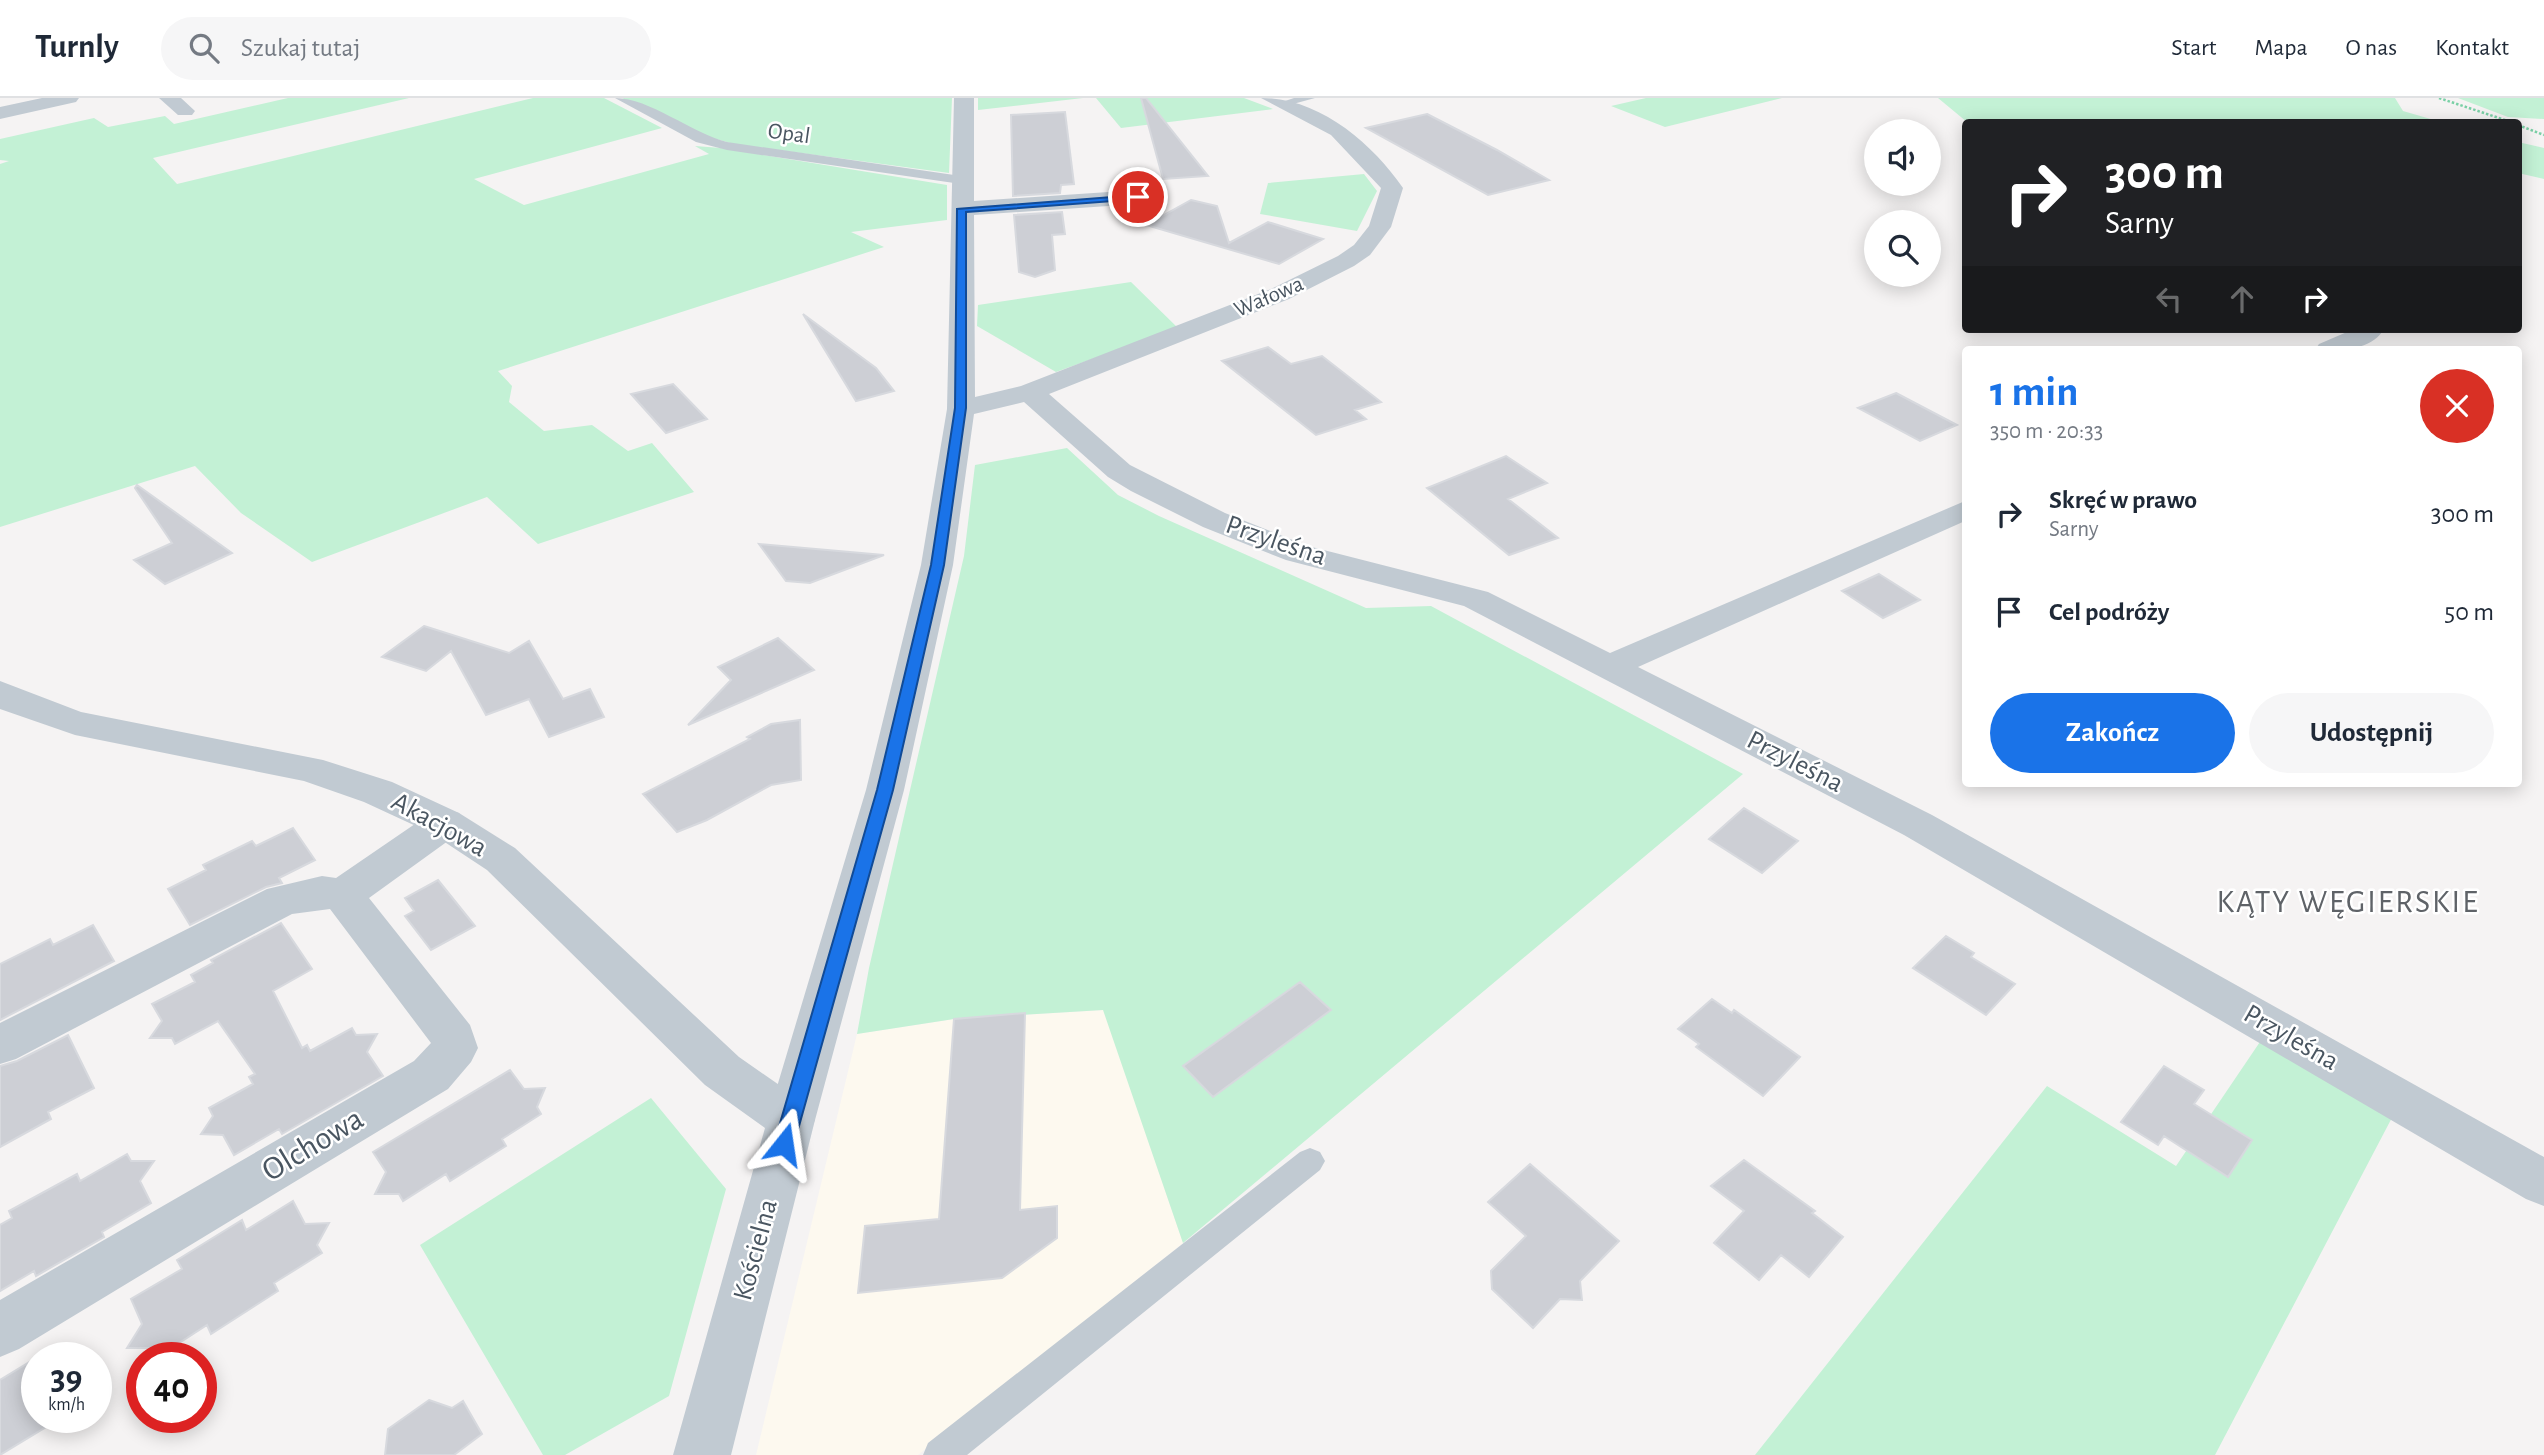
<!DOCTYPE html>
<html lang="pl">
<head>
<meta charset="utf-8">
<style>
	:root { --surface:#fff; --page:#f6f6f7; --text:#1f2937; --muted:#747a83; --line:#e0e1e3; --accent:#1a73e8 }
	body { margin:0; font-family:"Alegreya Sans",sans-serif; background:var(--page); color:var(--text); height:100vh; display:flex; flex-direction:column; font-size:26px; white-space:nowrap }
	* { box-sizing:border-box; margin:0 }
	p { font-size:23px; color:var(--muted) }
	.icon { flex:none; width:38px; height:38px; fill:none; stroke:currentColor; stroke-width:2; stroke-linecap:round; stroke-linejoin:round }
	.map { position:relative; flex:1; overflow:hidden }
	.details { position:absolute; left:1962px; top:248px; width:560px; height:441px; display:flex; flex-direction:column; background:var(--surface); border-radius:7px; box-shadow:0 4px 18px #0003 }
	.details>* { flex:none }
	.banner { position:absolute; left:1962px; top:21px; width:560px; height:214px; border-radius:7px; box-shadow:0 4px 18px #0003; background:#202124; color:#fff; overflow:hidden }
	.fabs { position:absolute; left:1864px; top:21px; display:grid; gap:14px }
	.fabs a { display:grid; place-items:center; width:77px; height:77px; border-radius:50%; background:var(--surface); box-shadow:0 4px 18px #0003; font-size:35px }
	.speed { position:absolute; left:21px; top:1244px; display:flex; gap:14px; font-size:35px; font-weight:700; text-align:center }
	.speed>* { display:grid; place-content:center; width:91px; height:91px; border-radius:50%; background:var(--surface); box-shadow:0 4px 18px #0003; line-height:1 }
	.speed small { font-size:18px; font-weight:400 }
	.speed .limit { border:10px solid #d22; background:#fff; color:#111 }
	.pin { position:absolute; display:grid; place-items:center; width:60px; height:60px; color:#fff; margin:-30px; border:4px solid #fff; border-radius:50%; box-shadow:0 2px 7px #0007 }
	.me { position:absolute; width:77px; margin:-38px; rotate:15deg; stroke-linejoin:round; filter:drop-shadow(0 0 5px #0008) }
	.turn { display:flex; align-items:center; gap:24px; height:147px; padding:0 28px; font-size:32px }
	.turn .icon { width:91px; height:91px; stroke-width:2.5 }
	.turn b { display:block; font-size:49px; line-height:60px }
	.lanes { display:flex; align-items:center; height:66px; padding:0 28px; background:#0003; justify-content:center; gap:35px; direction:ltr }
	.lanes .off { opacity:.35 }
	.round { display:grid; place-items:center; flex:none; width:74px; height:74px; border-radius:37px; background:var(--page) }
	.summary { display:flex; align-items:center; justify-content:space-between; height:119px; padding:0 28px }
	h1 { font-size:42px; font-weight:700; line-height:52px; color:var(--accent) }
	.button { display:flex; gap:14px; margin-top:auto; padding:14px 28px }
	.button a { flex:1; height:80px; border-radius:42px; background:var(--accent); color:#fff; font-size:28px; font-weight:700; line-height:80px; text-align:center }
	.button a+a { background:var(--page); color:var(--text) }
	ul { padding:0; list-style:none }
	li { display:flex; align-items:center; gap:21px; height:98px; padding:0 28px }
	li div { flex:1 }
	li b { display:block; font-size:26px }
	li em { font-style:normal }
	header { display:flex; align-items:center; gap:42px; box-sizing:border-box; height:98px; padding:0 35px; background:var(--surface); border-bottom:2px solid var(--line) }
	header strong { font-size:33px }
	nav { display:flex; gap:38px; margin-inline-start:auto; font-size:24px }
	.search { width:490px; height:63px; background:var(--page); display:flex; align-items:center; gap:18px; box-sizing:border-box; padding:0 24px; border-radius:38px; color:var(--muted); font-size:26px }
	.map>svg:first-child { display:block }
</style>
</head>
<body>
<header>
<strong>Turnly</strong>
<div class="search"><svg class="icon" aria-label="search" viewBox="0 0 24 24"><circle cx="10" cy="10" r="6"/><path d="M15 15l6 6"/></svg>Szukaj tutaj</div>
<nav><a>Start</a><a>Mapa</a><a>O nas</a><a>Kontakt</a></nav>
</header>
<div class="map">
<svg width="2544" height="1357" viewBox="0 0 2544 1357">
	<rect width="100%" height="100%" fill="#f5f3f3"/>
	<!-- commercial -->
	<path fill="#fdf9ef" d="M1104 912 1183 1145 918 1357H756L857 936 954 921Z"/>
	<!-- green -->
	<path fill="#c3f1d5" d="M288 0H409L153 60 177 86 533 0H604L662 30 474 81 524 107 709 56 695 48 721 50 947 87V122L851 134 884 149 498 273 512 288 509 304 544 333 592 327 628 353 652 345 694 394 538 446 487 399 312 464 241 415 195 368 0 429V66L9 63 0 62V41L94 20 108 29 165 18 174 26Z
		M622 0H952L949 75 734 46 705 38Z
		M978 0H1083L978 12Z
		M1096 0H1244L1273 11 1121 30Z
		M1646 0H1782L1665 29 1611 8Z
		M1938 0H2395L2403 13 2441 24H1967Z
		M2458 0H2544V21L2508 19Z
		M2518 44 2544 50V81L2518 75Z
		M1364 76 1377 93 1357 133 1260 116 1268 85Z
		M1131 184 1178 230 1056 274 977 228 978 207Z
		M1067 350 1118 397 1159 418 1366 510 1431 508 1743 676 1183 1145 1103 912 954 921 857 936 869 870 964 458 975 367Z
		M2268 932 2396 1012 2215 1357H1755L2047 988 2176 1068Z
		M651 1000 726 1091 669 1298 565 1357H543L420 1147Z"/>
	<!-- building -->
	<path fill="#cdcfd5" stroke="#d7d9de" stroke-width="2" d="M1141 0H1146L1208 78 1163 81Z
		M1065 14 1074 86 1061 87 1060 95 1013 98 1011 17Z
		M1427 16 1497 52 1549 82 1488 97 1366 30Z
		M1191 102 1217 108 1229 145 1268 124 1323 141 1279 166 1146 127Z
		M1062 114 1065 136 1052 137 1055 172 1035 179 1019 174 1014 117Z
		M803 216 876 270 894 293 856 303Z
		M1268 249 1291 266 1322 258 1381 304 1355 312 1366 321 1316 337 1222 263Z
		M673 286 707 321 666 335 631 296Z
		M1896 295 1957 327 1920 343 1858 310Z
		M1506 358 1547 385 1508 401 1558 440 1509 457 1427 390Z
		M137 387 232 455 165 486 134 462 172 445 135 390Z
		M759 446 884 457 810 485 786 483Z
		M1879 476 1920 502 1883 520 1842 493Z
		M424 528 509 555 529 543 563 601 590 591 604 619 549 639 529 601 486 617 451 553 426 573 382 559Z
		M778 540 814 572 688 627 731 582 718 569Z
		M800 622 801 682 771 687 707 722 677 734 643 696 750 641 747 639 771 626Z
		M1744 710 1798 743 1762 775 1709 741Z
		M293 730 315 762 279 780 282 785 266 789 190 827 168 791 206 772 203 767 252 743 256 748Z
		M438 782 475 828 431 852 405 818 414 813 405 800Z
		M281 825 312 871 273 893 302 950 307 947 310 953 352 930 356 937 377 936 367 954 383 978 282 1036 279 1031 234 1057 223 1037 201 1036 213 1018 209 1010 253 986 249 979 255 976 218 923 175 946 172 940H150L162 923 152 906 195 884 191 877 213 865 211 862Z
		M93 827 114 863 0 922V866L50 841 53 847Z
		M1946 838 1974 855 1971 859 2015 886 1986 917 1913 870Z
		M1300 884 1331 912 1213 999 1183 968Z
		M1712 901 1732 915 1734 912 1800 959 1763 998 1696 949 1699 946 1678 931Z
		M1025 915 1020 1112 1057 1108V1140L1002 1180 858 1195 865 1128 939 1121 954 921Z
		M68 937 94 990 48 1014 51 1021 0 1049V968L17 963Z
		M2164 968 2204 992 2194 1006 2252 1042 2228 1079 2164 1038 2158 1047 2121 1024Z
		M510 972 524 991 545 990 537 1009 541 1016 502 1041 506 1048 450 1083 446 1076 403 1103 399 1096H375L386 1074 373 1054Z
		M127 1056 131 1063H154L140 1083 151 1105 102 1134 104 1139 36 1178 34 1173 0 1193V1127L12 1120 9 1113 77 1076 80 1083Z
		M1744 1062 1815 1113 1812 1115 1843 1139 1809 1179 1781 1157 1759 1182 1714 1145 1744 1113 1711 1088Z
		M1530 1066 1619 1143 1580 1183 1582 1202 1560 1201 1533 1230 1492 1191 1491 1173 1526 1138 1488 1104Z
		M293 1103 305 1126 329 1125 317 1147 322 1155 274 1185 278 1193 211 1236 207 1227 156 1260 152 1250H127L142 1226 131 1201 182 1171 177 1162 242 1122 246 1132Z
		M36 1260 37 1320H61L0 1357V1282Z
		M429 1302 452 1310 463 1303 482 1336 454 1357H385L388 1331Z"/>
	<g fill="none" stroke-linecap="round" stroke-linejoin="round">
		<!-- path -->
		<path stroke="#7ad0a6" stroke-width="2.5" stroke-dasharray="2.5 2" stroke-linecap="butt" d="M2439 0 2511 24
			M2518 27 2544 37"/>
		<!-- service -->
		<path fill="#c1cad2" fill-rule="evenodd" d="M615 0C650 0 691 35 727 44L961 78 967 82 961 86 727 52 696 44Z
			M1294 0H1315L1282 9 1276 6Z
			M1310 1050 1320 1054 1325 1063 1320 1072 967 1357H923L928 1345 1300 1054Z"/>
		<!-- minor -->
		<path fill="#c1cad2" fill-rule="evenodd" d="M42 0H79L76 4 0 21V9Z
			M159 0H181L195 13 192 17H178Z
			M954 0H974V103L1138 92 1149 99 1138 106 974 117 975 299 1021 288 1271 191 1338 158 1354 147 1369 128 1381 90 1331 37 1261 0C1319 0 1371 44 1403 90L1391 129 1370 157 1354 168 1289 201 1049 296 1130 367 1225 415 1308 448 1488 494 1610 555 1965 403V423L1638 569 1932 717 2544 1059V1108L2526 1101 1904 737 1464 508 1286 462 1203 429 1131 393 1108 379 1024 304 974 316 953 467 904 692 815 1022 808 1037 791 1043 774 1037 767 1022 866 692 921 467 947 311Z
			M2354 231H2380L2382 234C2368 254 2336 252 2315 252L2319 246Z
			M445 711 459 715 465 725 459 735 369 800 470 927 478 950 471 964 448 991 19 1251 0 1259V1202L414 963 431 945 330 811 292 816 16 961 0 966V925L267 791 322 778 336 780 431 715Z"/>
		<!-- tertiary -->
		<path fill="#c1cad2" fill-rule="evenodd" d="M0 583 81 614 323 662 392 684 459 715 515 750 739 959 808 1007 815 1022 731 1357H673L765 1030 705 987 487 772 431 735 364 704 304 683 75 637 0 611Z"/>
	</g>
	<!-- route -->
	<path fill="#1a73e8" stroke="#114b97" stroke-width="2" d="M1138 97 1141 101 966 114V310L944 467 893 692 794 1046 791 1052 784 1055 777 1052 774 1046 877 692 931 467 955 310 957 111Z"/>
	<g text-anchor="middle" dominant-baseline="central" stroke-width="5" stroke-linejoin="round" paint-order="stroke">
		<!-- far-street labels -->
		<g font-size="23" fill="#4a5661" stroke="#fff">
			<text transform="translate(789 36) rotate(8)">Opal</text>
			<text transform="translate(1269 199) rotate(-23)">Wałowa</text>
		</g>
		<!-- street labels -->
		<g font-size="28" fill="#4a5661" stroke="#fff">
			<text transform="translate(1276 443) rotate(19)">Przyleśna</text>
			<text transform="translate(1795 664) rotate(27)">Przyleśna</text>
			<text transform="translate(439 727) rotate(29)">Akacjowa</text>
			<text transform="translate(2291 940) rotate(30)">Przyleśna</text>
			<text transform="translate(756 1152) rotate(-75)">Kościelna</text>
		</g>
		<!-- quarter labels -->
		<g font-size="32" letter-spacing="2" fill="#5f6368" stroke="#fff">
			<text x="2348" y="804">KĄTY WĘGIERSKIE</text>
		</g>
		<!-- near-street labels -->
		<g font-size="33" fill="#4a5661" stroke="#fff">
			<text transform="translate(313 1047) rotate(-31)">Olchowa</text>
		</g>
	</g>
</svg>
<div class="fabs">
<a><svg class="icon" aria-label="sound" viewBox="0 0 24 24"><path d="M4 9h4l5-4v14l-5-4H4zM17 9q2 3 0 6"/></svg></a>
<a><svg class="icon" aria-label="search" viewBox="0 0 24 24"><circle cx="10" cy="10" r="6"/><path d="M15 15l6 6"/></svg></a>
</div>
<div class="speed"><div>39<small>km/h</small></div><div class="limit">40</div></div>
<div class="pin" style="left:1138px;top:99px;background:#d93025"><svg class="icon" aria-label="arrive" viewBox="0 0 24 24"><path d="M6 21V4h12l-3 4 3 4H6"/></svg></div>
<svg class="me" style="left:784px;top:1046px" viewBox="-20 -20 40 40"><path d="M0-17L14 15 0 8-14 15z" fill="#1a73e8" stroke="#fff" stroke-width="4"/></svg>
<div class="banner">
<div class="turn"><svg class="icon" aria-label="right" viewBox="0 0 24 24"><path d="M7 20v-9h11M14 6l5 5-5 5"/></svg><div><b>300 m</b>Sarny</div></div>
<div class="lanes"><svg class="icon off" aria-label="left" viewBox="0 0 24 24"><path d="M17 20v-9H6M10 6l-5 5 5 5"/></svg><svg class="icon off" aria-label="ahead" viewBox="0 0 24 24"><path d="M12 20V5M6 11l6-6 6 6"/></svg><svg class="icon" aria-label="right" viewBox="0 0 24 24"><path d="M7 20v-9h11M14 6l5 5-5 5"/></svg></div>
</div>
<section class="details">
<div class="summary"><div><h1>1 min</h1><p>350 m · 20:33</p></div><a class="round" style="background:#d93025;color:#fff"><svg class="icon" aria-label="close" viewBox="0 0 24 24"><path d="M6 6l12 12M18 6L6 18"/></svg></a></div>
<ul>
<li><svg class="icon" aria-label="right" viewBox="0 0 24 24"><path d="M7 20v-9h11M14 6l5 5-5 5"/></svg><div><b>Skręć w prawo</b><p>Sarny</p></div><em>300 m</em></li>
<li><svg class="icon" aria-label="arrive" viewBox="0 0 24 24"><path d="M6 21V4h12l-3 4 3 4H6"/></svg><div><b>Cel podróży</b></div><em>50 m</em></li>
</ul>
<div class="button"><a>Zakończ</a><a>Udostępnij</a></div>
</section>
</div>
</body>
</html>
